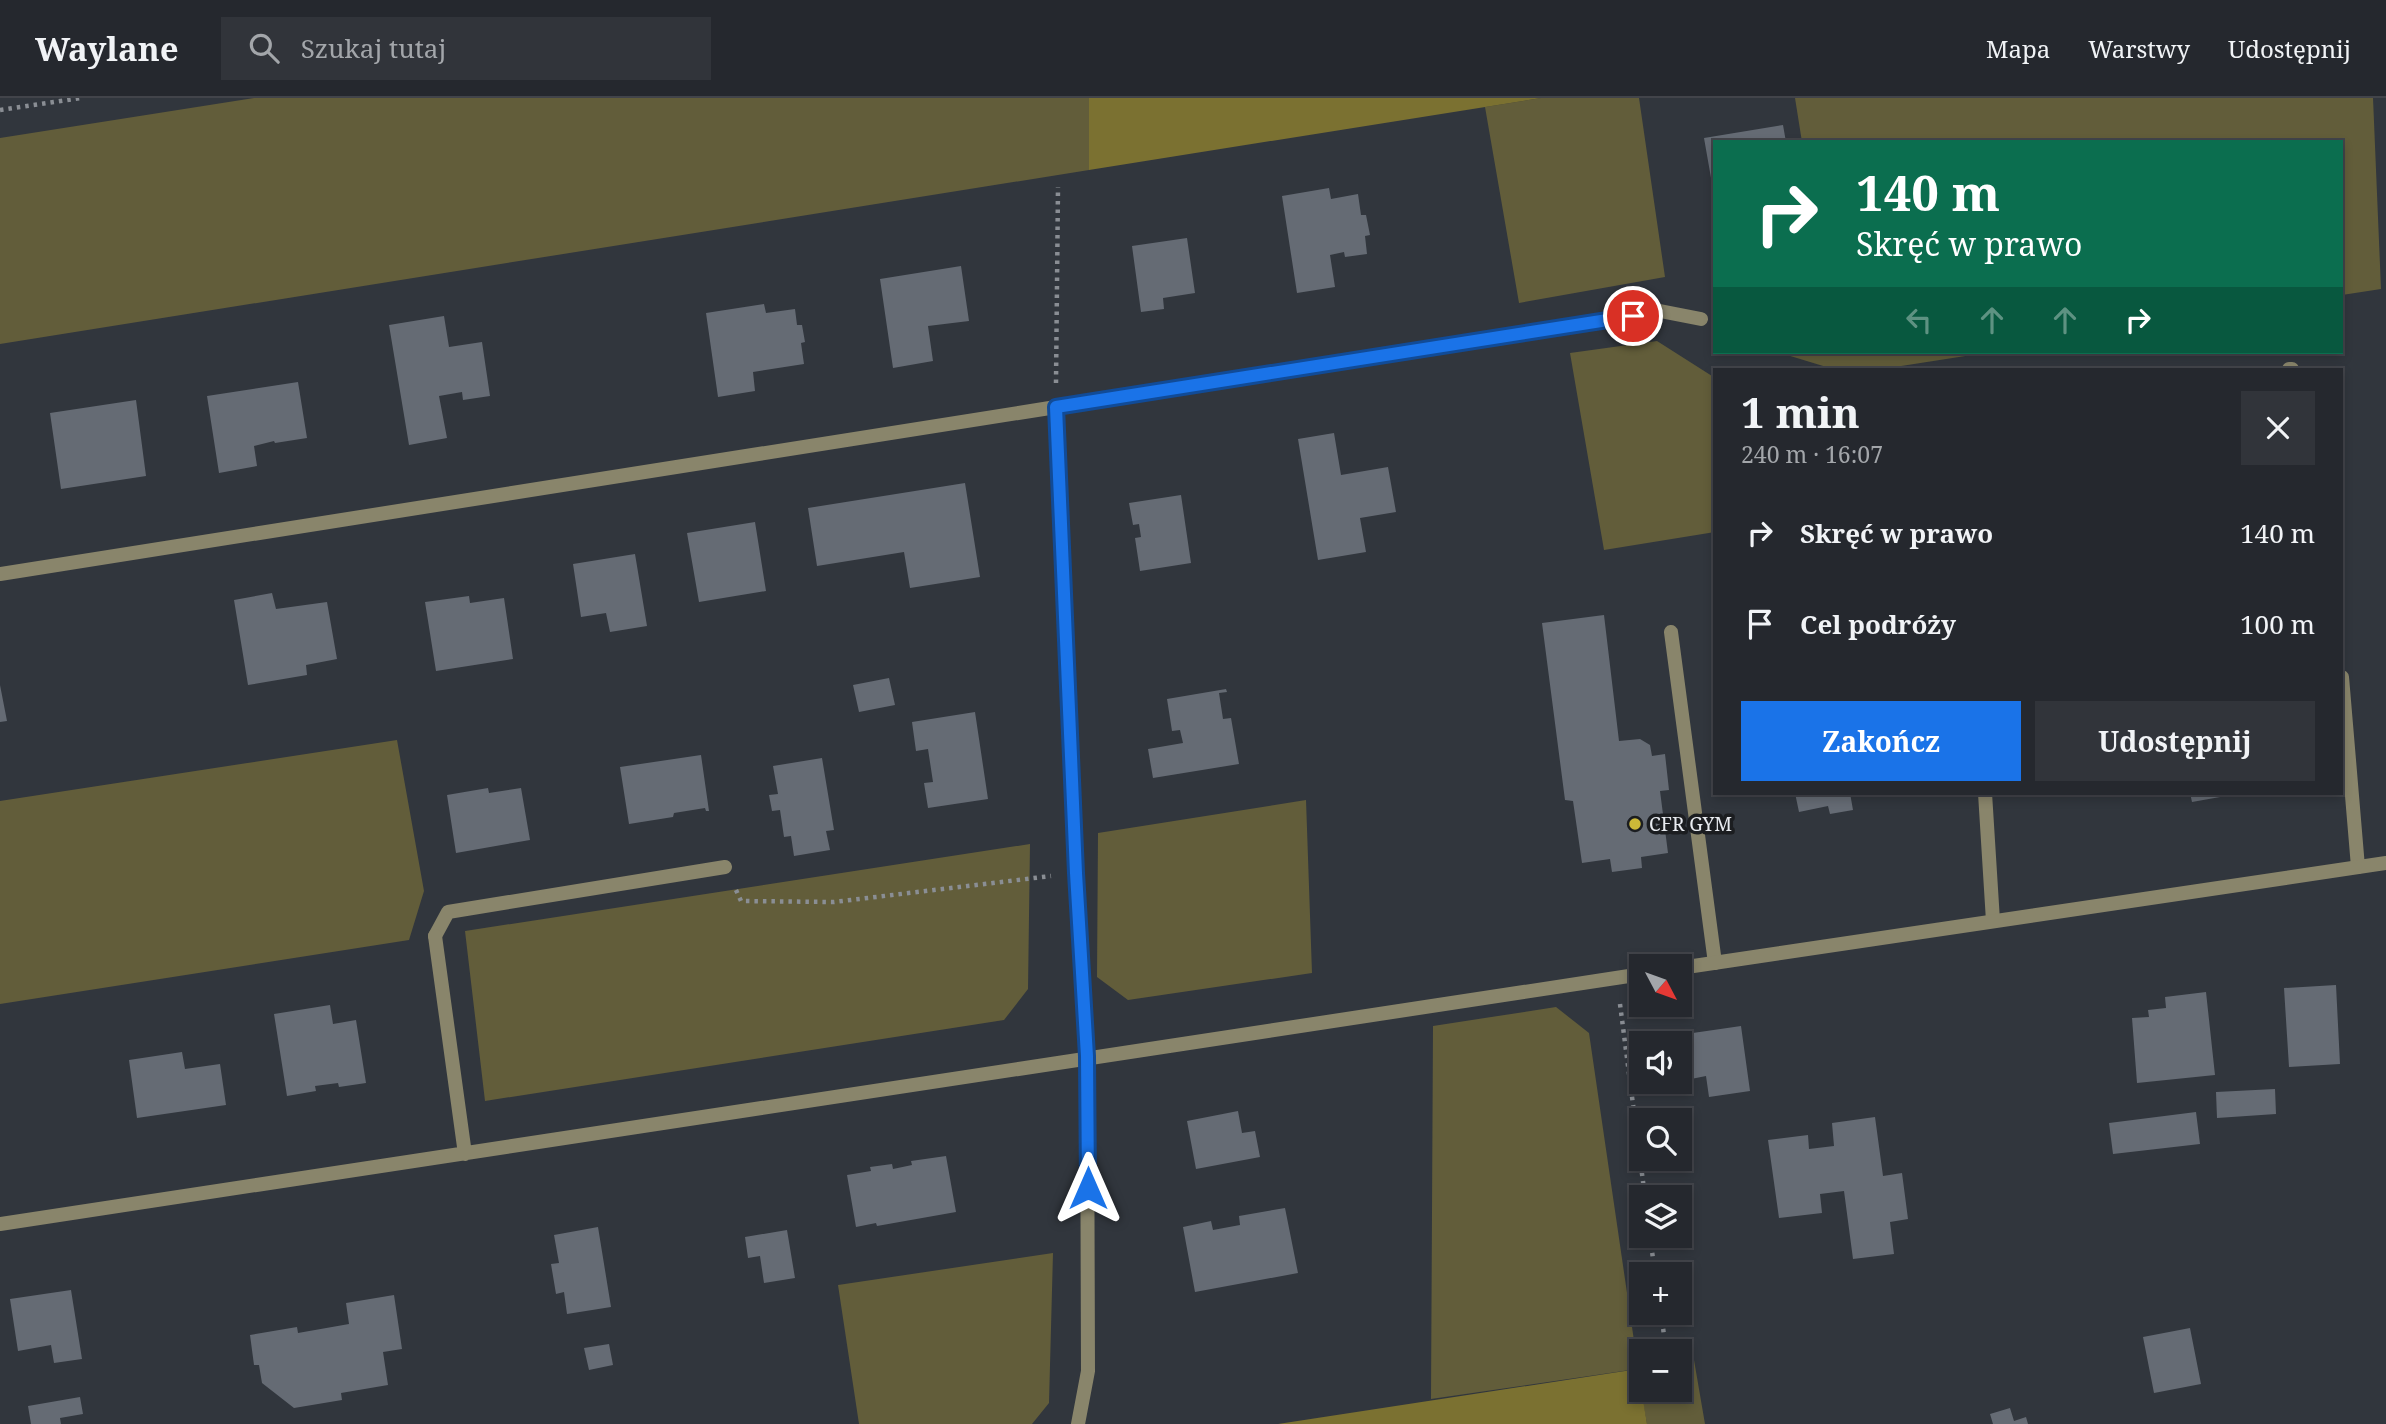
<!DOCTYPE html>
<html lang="pl">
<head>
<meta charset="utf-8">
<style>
	:root { --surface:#25282e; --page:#31343a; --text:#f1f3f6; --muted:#a3a6aa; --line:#42444a; --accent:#1a73e8 }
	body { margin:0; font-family:"Noto Serif",serif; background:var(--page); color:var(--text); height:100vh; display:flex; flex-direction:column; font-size:26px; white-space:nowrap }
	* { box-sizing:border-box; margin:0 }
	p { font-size:23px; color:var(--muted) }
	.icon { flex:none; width:38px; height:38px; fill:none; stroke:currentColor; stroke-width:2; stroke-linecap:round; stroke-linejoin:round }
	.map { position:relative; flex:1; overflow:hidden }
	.details { position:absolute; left:1713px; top:270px; width:630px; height:427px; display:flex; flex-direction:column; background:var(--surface); border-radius:0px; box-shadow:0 4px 10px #0003,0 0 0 2px var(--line) }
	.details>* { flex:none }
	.banner { position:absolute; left:1713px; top:42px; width:630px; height:214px; border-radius:0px; box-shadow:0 4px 10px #0003,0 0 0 2px var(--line); background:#0b6e4f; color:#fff; overflow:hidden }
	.needle { width:46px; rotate:131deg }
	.tools { position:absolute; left:1629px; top:856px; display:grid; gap:14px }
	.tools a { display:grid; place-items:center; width:63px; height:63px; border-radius:0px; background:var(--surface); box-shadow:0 4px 10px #0003,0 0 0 2px var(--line); font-size:35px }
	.pin { position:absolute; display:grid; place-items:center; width:60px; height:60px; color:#fff; margin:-30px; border:4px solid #fff; border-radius:50%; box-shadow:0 2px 7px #0007 }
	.me { position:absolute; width:77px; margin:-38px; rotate:0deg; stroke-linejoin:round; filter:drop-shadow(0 0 5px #0008) }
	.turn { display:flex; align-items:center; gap:24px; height:147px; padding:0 28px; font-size:32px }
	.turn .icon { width:91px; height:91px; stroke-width:2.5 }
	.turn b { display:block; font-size:49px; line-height:60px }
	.lanes { display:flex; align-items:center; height:66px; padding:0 28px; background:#0003; justify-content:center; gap:35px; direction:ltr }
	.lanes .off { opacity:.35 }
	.round { display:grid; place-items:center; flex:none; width:74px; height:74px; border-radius:0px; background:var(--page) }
	.overview { display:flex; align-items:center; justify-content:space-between; height:119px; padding:0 28px }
	h1 { font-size:42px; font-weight:700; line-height:52px }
	.primary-button { display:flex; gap:14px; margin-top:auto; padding:14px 28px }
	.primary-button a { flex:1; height:80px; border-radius:0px; background:var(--accent); color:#fff; font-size:28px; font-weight:700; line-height:80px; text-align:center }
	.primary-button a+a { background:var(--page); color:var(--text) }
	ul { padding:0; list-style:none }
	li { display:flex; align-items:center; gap:21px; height:91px; padding:0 28px }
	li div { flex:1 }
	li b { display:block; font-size:26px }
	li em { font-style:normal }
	header { display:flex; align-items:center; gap:42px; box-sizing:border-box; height:98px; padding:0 35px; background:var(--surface); border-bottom:2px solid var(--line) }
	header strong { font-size:33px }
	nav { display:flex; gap:38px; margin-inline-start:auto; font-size:24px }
	.search { width:490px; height:63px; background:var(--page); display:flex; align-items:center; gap:18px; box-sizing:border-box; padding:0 24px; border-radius:0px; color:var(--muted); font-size:26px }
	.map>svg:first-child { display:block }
</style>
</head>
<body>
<header>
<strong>Waylane</strong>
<div class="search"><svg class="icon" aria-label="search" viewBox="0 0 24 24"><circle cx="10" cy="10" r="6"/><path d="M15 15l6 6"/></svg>Szukaj tutaj</div>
<nav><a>Mapa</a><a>Warstwy</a><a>Udostępnij</a></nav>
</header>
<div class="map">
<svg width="2386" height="1326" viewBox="0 0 2386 1326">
	<rect width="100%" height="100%" fill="#31363d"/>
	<!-- green -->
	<path fill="#625d3a" d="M254 0H1089V72L0 246V40Z
		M1541 0H1639L1665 179 1519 205 1485 9Z
		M1795 0H2373L2381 191 2342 197V44H1802Z
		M1657 243 1712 278 1715 292V434L1604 452 1570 255Z
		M1777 254H1991L1882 271H1833Z
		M397 642 424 793 409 842 0 906V703Z
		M1306 702 1312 875 1128 902 1097 879 1098 735Z
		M1030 746 1028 891 1004 922 485 1003 465 833Z
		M1556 909 1589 935 1638 1270H1641L1642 1292H1680V1264L1694 1262 1705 1326H1647L1637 1271 1431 1301 1433 928Z
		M1053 1155 1049 1305 1032 1326H859L838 1187Z"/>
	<!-- forest -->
	<path fill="#7b7131" d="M1089 0H1541L1089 72Z
		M1638 1271 1647 1326H1278Z"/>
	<!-- building -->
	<path fill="#656b74" d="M1783 27 1786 44H1715L1714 97 1704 40Z
		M1329 90 1331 101 1358 96 1361 117H1366L1370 137 1365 138 1367 156 1345 159 1344 154 1330 157 1335 189 1297 195 1282 98Z
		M1187 140 1195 195 1163 200 1164 211 1141 214 1132 148Z
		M961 168 969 223 928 228 933 263 893 270 880 181Z
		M764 206 766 215 795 211 797 227H802L805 244 801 245 804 266 753 274 755 293 718 299 706 215Z
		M444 218 449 249 482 244 490 298 463 302 462 294 439 298 447 340 409 347 389 227Z
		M298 284 307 340 275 345 274 343 254 348 257 368 219 375 207 298Z
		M136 302 146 378 61 391 50 315Z
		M1334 335 1341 377 1388 369 1396 414 1360 420 1366 454 1318 462 1298 341Z
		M965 385 980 479 910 490 904 454 817 468 808 410Z
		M1181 397 1191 465 1140 473 1135 440 1141 439 1139 426 1133 427 1129 405Z
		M755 424 766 493 699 504 687 435Z
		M635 456 647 528 610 534 606 515 581 519 573 466Z
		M272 495 276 511 327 504 337 561 306 567 307 577 248 587 234 502Z
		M469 498 470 505 504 500 513 561 436 573 425 504Z
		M1604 517 1619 643 1640 641 1650 647 1652 658 1665 656 1669 692 1660 693 1668 755 1641 759 1642 770 1612 774 1610 761 1582 765 1573 703 1565 702 1542 525Z
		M889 580 895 607 859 614 853 587Z
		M0 587 7 623 0 624Z
		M1226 591 1227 594 1219 595 1223 621 1231 620 1239 666 1153 680 1148 651 1183 645 1180 632 1172 633 1167 601Z
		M975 614 988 701 928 710 924 685 933 684 928 651 916 653 912 624Z
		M701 657 709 713H706L705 710 674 715 673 719 629 726 620 669Z
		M822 660 834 732 826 733 830 752 794 758 791 738 784 739 780 712 772 713 769 697 778 696 773 668Z
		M488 690 489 695 521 690 530 742 456 755 447 697Z
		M1795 695H1850L1853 712 1830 716 1828 708 1799 714Z
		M2190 695H2237V696L2192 704Z
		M2336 887 2340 966 2289 969 2284 890Z
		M2206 894 2215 977 2137 985 2132 920 2149 919 2148 912 2166 910 2165 899Z
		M330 907 333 926 356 922 366 985 339 989 338 985 315 988 316 993 287 998 274 916Z
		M1741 928 1750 993 1709 999 1706 978 1686 982 1679 937Z
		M182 954 185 971 220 966 226 1007 137 1020 129 962Z
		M2275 991 2276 1016 2217 1020 2216 994Z
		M1238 1013 1242 1035 1255 1033 1260 1059 1196 1071 1187 1023Z
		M2196 1014 2200 1046 2113 1056 2109 1025Z
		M1875 1019 1883 1078 1902 1075 1908 1121 1890 1124 1894 1156 1853 1161 1844 1093 1820 1096 1822 1115 1779 1120 1768 1042 1808 1037 1809 1051 1834 1048 1832 1025Z
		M946 1058 956 1114 877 1128 876 1125 856 1129 847 1077 871 1073 870 1069 892 1066 893 1071 912 1067 911 1063Z
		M1285 1110 1298 1175 1195 1194 1183 1129 1211 1123 1213 1132 1240 1127 1239 1118Z
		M598 1129 611 1209 567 1216 564 1194 556 1196 551 1166 559 1165 554 1137Z
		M787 1132 795 1180 764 1185 760 1158 748 1160 745 1139Z
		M71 1192 82 1261 54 1265 51 1247 18 1253 10 1201Z
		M394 1197 402 1251 383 1254 388 1287 341 1295 342 1302 294 1310 262 1285 259 1267H254L250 1237 297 1229 298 1235 349 1226 346 1205Z
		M2190 1230 2201 1286 2154 1295 2143 1239Z
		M609 1246 613 1267 589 1272 584 1250Z
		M80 1299 83 1316 60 1320 61 1326H31L28 1308Z
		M2010 1310 2014 1323 2026 1319 2028 1326H1993L1990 1316Z"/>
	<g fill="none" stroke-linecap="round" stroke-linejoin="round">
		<!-- path -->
		<path stroke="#8a8e94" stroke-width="4.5" stroke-dasharray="3.5 5" stroke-linecap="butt" d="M0 12 81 0
			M1056 285 1058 89
			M736 792 741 803 834 804 1051 778
			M1620 906 1645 1099
			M1650 1138 1655 1176
			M1661 1214 1666 1253"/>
		<!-- service -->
		<path stroke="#89856b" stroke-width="14" d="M2289 271H2292
			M1671 534 1715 865
			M2342 579 2358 769
			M1985 695 1993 823
			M435 838 448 814 725 769"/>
		<!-- minor -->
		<path stroke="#89856b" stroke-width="14" d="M1056 309 1660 213 1701 221
			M0 476 1056 309 1076 775 1087 958 1088 1273 1078 1326
			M435 838 465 1056
			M1680 870 2386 765
			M0 1126C547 1044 1094 957 1642 876"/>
	</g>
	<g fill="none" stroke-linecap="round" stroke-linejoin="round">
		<!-- route casing -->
		<g stroke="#114b97" stroke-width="18">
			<path id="route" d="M1088 1090 1087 958 1076 775 1056 309 1633 218"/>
		</g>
		<!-- route -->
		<use href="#route" stroke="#1a73e8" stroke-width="12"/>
	</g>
	<!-- markers -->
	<circle fill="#ccb938" stroke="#1b1d20" stroke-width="2.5" cx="1635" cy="726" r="7"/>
	<g text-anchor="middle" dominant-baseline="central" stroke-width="7" stroke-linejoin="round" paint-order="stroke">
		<!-- poi labels -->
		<g font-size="19" fill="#e8ebf0" stroke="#1b1d20" text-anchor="start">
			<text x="1649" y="726">CFR GYM</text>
		</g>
	</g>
</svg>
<div class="tools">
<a><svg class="needle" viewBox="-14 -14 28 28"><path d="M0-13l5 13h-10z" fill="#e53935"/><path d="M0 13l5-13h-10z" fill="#a3a6aa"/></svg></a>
<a><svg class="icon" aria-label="sound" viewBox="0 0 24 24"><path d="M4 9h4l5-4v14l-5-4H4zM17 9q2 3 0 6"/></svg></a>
<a><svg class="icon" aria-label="search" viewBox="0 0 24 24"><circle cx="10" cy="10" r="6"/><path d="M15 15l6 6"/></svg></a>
<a><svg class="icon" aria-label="layers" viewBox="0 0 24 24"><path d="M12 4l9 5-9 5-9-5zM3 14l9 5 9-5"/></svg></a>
<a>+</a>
<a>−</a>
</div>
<div class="pin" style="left:1633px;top:218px;background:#d93025"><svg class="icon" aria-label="arrive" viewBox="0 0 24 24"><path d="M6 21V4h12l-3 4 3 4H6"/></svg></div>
<svg class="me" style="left:1088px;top:1090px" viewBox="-20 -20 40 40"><path d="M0-17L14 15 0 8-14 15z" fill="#1a73e8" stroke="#fff" stroke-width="4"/></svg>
<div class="banner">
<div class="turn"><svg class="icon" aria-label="right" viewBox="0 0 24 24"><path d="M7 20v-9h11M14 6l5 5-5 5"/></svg><div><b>140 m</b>Skręć w prawo</div></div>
<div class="lanes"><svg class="icon off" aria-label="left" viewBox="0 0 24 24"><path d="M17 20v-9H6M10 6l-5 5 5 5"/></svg><svg class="icon off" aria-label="ahead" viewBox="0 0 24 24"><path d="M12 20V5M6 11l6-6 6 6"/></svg><svg class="icon off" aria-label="ahead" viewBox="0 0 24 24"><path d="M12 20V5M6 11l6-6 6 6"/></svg><svg class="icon" aria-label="right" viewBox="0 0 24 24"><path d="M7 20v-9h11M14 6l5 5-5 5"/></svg></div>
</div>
<section class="details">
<div class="overview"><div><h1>1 min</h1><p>240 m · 16:07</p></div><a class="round"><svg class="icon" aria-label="close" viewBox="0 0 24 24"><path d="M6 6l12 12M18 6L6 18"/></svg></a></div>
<ul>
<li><svg class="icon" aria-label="right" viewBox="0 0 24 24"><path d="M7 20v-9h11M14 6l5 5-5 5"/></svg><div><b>Skręć w prawo</b></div><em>140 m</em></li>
<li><svg class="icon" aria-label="arrive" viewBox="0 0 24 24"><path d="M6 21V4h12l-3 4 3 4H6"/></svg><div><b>Cel podróży</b></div><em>100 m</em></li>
</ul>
<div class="primary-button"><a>Zakończ</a><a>Udostępnij</a></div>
</section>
</div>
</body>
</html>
